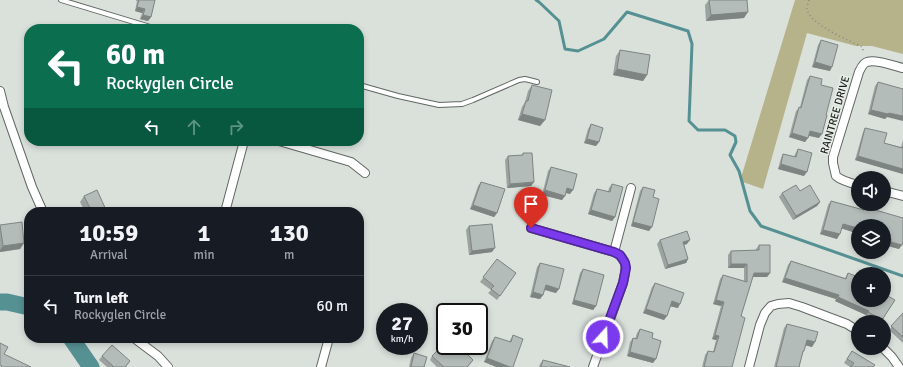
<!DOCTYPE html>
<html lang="en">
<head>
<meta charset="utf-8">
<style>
	:root { --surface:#171b24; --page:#20242c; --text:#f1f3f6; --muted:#9ea1a6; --line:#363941 }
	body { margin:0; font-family:Signika,sans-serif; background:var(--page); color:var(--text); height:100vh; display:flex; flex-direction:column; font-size:15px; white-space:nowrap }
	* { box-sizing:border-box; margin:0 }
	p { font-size:13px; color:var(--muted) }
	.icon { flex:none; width:22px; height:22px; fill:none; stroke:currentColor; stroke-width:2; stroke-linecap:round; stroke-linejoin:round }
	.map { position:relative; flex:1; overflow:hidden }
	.details { position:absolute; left:24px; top:207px; width:340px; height:136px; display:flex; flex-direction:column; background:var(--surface); border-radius:16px; box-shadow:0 2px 6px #0003 }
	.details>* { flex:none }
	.guide { position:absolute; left:24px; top:24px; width:340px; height:122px; border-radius:16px; box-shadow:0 2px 6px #0003; background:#0b6e4f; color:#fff; overflow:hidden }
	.tools { position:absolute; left:851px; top:171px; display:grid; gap:8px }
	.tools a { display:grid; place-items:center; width:40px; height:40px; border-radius:50%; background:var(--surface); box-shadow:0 2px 6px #0003; font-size:20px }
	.speed { position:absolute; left:376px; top:303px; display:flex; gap:8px; font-size:20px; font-weight:700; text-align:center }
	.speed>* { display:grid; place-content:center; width:52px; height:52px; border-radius:50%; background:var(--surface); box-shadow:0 2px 6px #0003; line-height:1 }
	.speed small { font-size:10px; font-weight:400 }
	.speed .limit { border:2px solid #111; border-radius:6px; background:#fff; color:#111 }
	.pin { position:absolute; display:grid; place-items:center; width:34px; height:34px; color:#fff; margin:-41px -17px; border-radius:50% 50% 50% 0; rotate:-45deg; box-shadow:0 0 4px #0007 }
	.pin .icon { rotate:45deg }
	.me { position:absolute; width:44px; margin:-22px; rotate:20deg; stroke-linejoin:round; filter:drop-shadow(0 0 3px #0008) }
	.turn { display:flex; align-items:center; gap:14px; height:84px; padding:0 16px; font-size:18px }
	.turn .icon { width:52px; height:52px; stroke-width:2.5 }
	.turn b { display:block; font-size:28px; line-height:34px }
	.lanes { display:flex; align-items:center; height:38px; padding:0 16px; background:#0003; justify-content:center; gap:20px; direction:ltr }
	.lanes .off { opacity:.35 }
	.eta { display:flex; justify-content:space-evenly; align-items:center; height:68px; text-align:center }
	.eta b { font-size:24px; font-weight:700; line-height:28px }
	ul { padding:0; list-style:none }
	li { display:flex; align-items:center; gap:12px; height:60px; padding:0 16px; border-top:1px solid var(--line) }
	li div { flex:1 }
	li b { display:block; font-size:15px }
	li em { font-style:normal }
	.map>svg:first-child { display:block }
</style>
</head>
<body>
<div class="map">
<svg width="903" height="367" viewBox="0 0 903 367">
	<rect width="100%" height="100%" fill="#dae1db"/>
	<!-- green -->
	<path fill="#b6b28a" d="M795 0H903V54L872 46H856L807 33 763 189 740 181Z"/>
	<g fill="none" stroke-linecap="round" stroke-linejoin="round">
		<!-- stream -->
		<path stroke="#559093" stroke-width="3" d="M536 0 539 2 559 21 565 49 578 51 604 39 627 12 688 31 692 44 689 121 698 130H725L735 136 736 142 730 155 739 171 750 211 761 226 903 276"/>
		<!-- river -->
		<path stroke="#559093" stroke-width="17" d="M0 302H7L29 307
			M71 338 91 367"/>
		<!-- lane casing -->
		<g stroke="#616762" stroke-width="6">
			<path id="lane" d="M61 0 157 29
				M359 85 398 96 439 105 462 104 473 100 519 80 525 79 537 82"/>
		</g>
		<!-- street casing -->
		<g stroke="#616762" stroke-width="10">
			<path id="street" d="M0 91 4 107 32 187 43 212
				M279 141 351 162 365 173
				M858 185C850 183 842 181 836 176L833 163V157L859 72C861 68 863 63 867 62 876 59 894 66 903 68
				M884 191 903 196
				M225 212 244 141
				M531 228 614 252C629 259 626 269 623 283L593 367
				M614 252 631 188
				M134 338 158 356 168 367
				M883 348 892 357 899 367
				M321 367 329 338
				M749 367 760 325 765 313 771 306 778 304 789 303 802 307 847 324 858 331"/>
		</g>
		<!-- path -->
		<path stroke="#838884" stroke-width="1.5" stroke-dasharray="1 3" stroke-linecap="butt" d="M809 0C808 3 807 7 807 9 810 25 849 40 862 47L864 53"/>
		<!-- lane -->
		<use href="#lane" stroke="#fff" stroke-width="4"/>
		<!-- street -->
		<use href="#street" stroke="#fff" stroke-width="8"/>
	</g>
	<!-- wall -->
	<path fill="#9ba29f" d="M136 0H155L151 17 148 21 140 19 142 13 135 11 137 1H136Z
		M709 0H747L744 18 706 21 705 5Z
		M29 32V45L27 35Z
		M821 40 830 71 812 67 818 45Z
		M620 50 647 75 643 81 613 75 616 56Z
		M810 76 821 85 819 138 809 136 805 142 789 137 796 111 800 107 807 80Z
		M878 82 887 117 885 119 868 114 875 86Z
		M532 85 545 120 540 126 518 120 522 107 525 102 528 91Z
		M591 124 599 142 596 146 584 143 588 129Z
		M865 128 884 143 901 147 903 140V174L855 160 863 132Z
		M798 149 804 176 778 169 781 158 783 154 794 157 795 154Z
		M523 153 534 182 531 186 507 188 505 160 508 156 522 155Z
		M551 167 570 194 565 193 562 200 542 195 548 171Z
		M481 182 497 213 494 217 470 209 478 186Z
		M612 184 615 217 612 221 588 214 594 193 597 189 608 192 609 188Z
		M643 187 653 197 649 231 631 226 640 191Z
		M800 191 820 202 817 206 793 220 779 197 782 193Z
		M84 196 107 212H85L80 202Z
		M831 201 863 210 865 207 899 249 888 246V243L858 226V235L856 234V233L841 228 837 239 820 234 828 205Z
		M0 225 24 243 20 249 0 252Z
		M469 226 492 252 469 255 466 230Z
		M660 240 687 244 684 245 688 259 686 263 665 269 657 244Z
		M759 245 770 273 767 277H753L741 316 732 367H702L705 355 708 351 713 352 716 340 712 339 721 306 713 304 720 279 723 275 744 281V268H728V255L731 251 756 250V249Z
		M497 259 516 273 497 300 488 293 491 290 480 282Z
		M791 261 845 278 848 273 858 300H895L881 322H875L865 316 866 315 835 301 836 299 782 282 788 265Z
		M540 263 556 293 544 290 543 295 540 299 530 297 537 267Z
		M583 269 596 306 593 310 572 304 580 273Z
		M655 283 678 308 671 306 664 320 643 313 652 287Z
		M903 313V343L889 330Z
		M787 324 815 342 812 347 806 345 803 353 799 367H774L784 328Z
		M640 329 652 338 653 363 627 356 630 342 633 338 635 339 637 333Z
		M513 335V367L484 362 492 341 495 337 509 342Z
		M852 351 873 367H850L844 363Z
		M414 353 424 367H409L411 358Z
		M443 353 473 360 468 367H437L430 360 432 356Z
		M102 356 130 361 126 367H107L99 360Z
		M543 360 570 367H539L540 364Z"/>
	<!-- shaded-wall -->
	<path fill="#7e8482" d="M137 7 145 9 142 13 135 11Z
		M748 12 744 18 706 21 711 15Z
		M143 15 151 17 148 21 140 19Z
		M815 62 832 67 830 71 812 67Z
		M617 69 647 75 643 81 613 75Z
		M871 110 889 113 903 116V121L887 117 885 119 868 114Z
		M522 114 545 120 540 126 518 120Z
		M810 131 822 134 819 138 807 135Z
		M792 133 808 138 805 142 789 137Z
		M587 139 599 142 596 146 584 143Z
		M858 156 903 169V174L855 160Z
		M781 164 807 172 804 176 778 169Z
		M534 182 531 186 507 188 510 184Z
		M567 188 573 190 570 194 564 192Z
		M545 190 565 196 562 200 542 195Z
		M820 202 817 206 793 220 796 216Z
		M473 205 497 213 494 217 470 209Z
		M591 210 615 217 612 221 588 214Z
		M633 222 652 227 649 231 631 226Z
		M843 224 858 228V230L856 233 840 228Z
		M823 230 840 234 837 239 820 234Z
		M884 237 891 239 888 243 884 242Z
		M690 240 687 244 680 246 683 242Z
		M891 242 902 245 899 249 888 246Z
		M24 243 20 249 0 252V250L3 246Z
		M495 248 492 252 469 255 472 251Z
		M688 259 686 263 665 269 668 265Z
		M731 264H747L744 268H728Z
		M754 273H770L767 277H751Z
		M785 278 839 295 836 299 782 282Z
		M546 285 559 289 556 293 543 289Z
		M533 292 543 295 540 299 530 297Z
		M838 297 869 311 866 315 835 301Z
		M574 300 596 306 593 310 572 304Z
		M716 300 724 302 721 306 713 304Z
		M672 301 680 304 678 308 669 306Z
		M646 309 667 316 664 320 643 313Z
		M715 335 719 336 716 340 712 339Z
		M807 340 815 342 812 347 804 345Z
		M630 352 656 359 653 363 627 356Z
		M487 358 510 367H496L484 362Z"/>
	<!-- building -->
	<path fill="#b4bcb9" stroke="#7e8482" d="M139 0H155L151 17 143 15 145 9 137 7Z
		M709 0H747L748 12 711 15Z
		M48 25 49 29H31Z
		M821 40 838 45 832 67 815 62Z
		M620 50 650 55 647 75 617 69Z
		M810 76 822 79 821 85 833 88 826 115H827L822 134 810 131 808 138 792 133 799 107 801 108Z
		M878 82 903 89V116L889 113 888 114 871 110Z
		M532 85 552 90 545 120 522 114 526 101H528Z
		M591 124 603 128 599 142 587 139Z
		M865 128 887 133 884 143 902 148 903 146V169L858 156Z
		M798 149 812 153 807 172 781 164 783 154 796 157Z
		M523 153H532L534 182 510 184 508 156 523 155Z
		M551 167 577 174 573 190 567 188 565 196 545 190Z
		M481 182 505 189 497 213 473 205Z
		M612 184 623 187 615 217 591 210 597 189 610 192Z
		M796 185 800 191 810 185 820 202 796 216 782 193Z
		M643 187 655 190 653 197 659 199 652 227 633 222Z
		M97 190 107 212H92L84 196Z
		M831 201 864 210 865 207 903 218V242L902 245 891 242V239L884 237V226H858V228L843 224 840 234 823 230Z
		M22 222 24 243 3 246 0 225Z
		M492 224 495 248 472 251 469 226Z
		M687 231 690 240 683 242 688 259 668 265 660 240Z
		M759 245H770V273H754L741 316 745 318 732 367H704L708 351 714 352 719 336 715 335 724 302 716 300 723 275 747 282V264H731V251L759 250Z
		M497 259 516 273 500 296 491 289 494 286 483 277Z
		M791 261 846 279 848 273 858 277V300H884V294L895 300 882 320 868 312 869 311 838 297 839 295 785 278Z
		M540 263 564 269 559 289 546 285 543 295 533 292Z
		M583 269 604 275 596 306 574 300Z
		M655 283 684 293 680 304 672 301 667 316 646 309Z
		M903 313V337L891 326Z
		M787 324 818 332 815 342 807 340 804 351H803L799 367H776Z
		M640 329 653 333 652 338 661 341 656 359 630 352 633 338 637 339Z
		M513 335 523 339 513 367H510L487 358 495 337 511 342Z
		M0 343 8 347 4 354 31 367H1L2 366 0 365Z
		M112 345 130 361 125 367H114L102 356Z
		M450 346H459L473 360 467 367H444L432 356 439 349 443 353Z
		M852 351 875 365 873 367H851L854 363 847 359Z
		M414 353 427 357 424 367H411Z
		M543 360 570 367H541Z"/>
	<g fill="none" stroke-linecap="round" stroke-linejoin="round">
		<!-- route casing -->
		<g stroke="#51269a" stroke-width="10">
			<path id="route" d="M531 228 614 252 620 255 625 263 626 268 623 283 603 337"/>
		</g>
		<!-- route -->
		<use href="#route" stroke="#7c3aed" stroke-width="7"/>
	</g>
	<g text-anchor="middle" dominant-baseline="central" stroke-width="3" stroke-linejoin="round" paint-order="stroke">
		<!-- street labels -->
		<g font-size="11" fill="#1e201e" stroke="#e7eee8">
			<text transform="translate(835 115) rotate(-74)">RAINTREE DRIVE</text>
		</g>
	</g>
</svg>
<div class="tools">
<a><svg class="icon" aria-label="sound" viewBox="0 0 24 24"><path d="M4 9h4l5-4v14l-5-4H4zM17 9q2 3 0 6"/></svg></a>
<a><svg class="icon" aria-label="layers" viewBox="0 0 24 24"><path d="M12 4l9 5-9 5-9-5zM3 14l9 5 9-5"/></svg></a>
<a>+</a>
<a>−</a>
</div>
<div class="speed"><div>27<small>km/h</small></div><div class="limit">30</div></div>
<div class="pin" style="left:531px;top:228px;background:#d93025"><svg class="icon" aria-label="arrive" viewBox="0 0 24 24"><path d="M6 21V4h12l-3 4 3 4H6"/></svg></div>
<svg class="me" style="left:603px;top:337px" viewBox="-20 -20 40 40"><circle r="17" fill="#7c3aed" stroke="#fff" stroke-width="3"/><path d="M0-11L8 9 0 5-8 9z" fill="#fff"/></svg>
<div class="guide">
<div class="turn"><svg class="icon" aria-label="left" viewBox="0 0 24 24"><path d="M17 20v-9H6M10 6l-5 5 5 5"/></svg><div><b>60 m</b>Rockyglen Circle</div></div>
<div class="lanes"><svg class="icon" aria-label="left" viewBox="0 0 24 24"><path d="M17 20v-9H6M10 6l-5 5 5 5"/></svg><svg class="icon off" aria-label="ahead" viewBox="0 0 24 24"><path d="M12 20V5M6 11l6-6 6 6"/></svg><svg class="icon off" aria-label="right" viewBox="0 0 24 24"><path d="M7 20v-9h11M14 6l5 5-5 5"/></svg></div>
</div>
<section class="details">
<div class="eta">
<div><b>10:59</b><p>Arrival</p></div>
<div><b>1</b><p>min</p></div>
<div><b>130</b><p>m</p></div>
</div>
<ul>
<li><svg class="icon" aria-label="left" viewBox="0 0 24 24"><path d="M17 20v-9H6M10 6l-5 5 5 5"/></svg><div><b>Turn left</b><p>Rockyglen Circle</p></div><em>60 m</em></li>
</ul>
</section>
</div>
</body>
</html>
